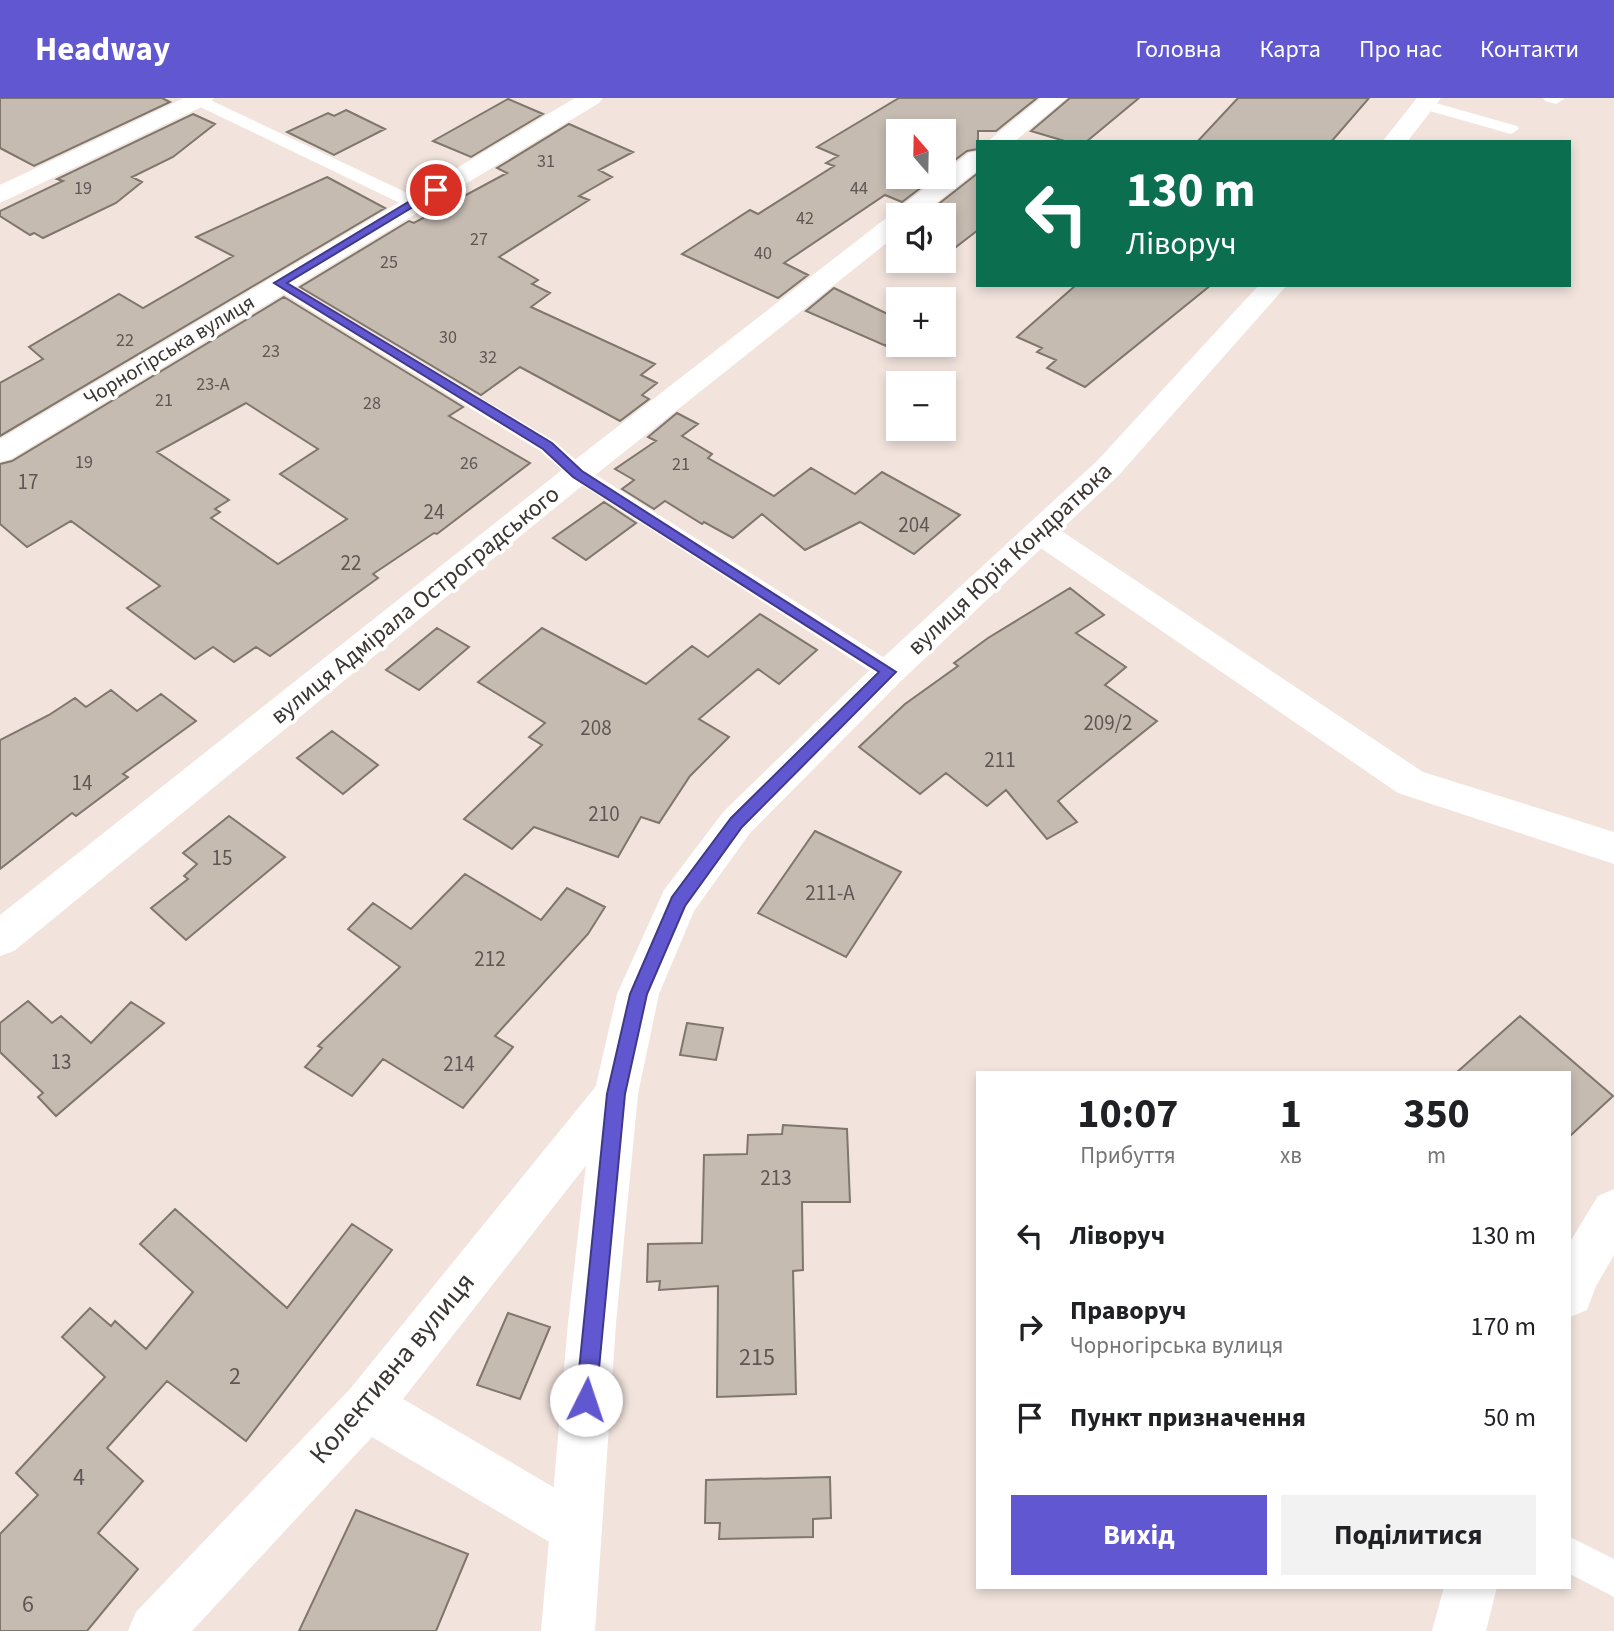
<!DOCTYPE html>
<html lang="uk">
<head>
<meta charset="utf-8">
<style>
	:root { --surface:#fff; --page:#f2f2f2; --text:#202124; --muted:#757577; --accent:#6158d1 }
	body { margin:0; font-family:"Source Sans 3",sans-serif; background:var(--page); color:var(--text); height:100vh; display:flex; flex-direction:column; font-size:26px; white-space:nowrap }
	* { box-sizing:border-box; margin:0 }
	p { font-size:23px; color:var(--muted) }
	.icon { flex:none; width:38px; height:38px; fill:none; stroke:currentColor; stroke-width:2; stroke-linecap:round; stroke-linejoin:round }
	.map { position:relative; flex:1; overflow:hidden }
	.drawer { position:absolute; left:976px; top:973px; width:595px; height:518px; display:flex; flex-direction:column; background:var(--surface); border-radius:0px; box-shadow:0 4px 10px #0003 }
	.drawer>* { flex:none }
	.hud { position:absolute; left:976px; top:42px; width:595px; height:147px; border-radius:0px; box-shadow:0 4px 10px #0003; background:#0b6e4f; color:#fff; overflow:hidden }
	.needle { width:46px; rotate:340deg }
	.controls { position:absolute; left:886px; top:21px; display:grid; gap:14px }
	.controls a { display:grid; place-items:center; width:70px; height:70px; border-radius:0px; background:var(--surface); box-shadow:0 4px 10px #0003; font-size:35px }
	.pin { position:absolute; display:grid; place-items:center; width:60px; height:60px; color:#fff; margin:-30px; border:4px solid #fff; border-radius:50%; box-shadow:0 2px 7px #0007 }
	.me { position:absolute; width:77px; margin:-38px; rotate:4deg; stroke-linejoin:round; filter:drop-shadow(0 0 5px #0008) }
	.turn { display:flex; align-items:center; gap:24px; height:147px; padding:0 35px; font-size:32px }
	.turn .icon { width:91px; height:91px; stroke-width:2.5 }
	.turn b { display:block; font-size:49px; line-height:60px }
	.eta { display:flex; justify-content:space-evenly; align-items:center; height:119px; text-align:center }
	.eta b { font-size:42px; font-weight:700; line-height:49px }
	.primary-button { display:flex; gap:14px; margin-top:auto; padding:14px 35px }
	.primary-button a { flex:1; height:80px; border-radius:0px; background:var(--accent); color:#fff; font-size:28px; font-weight:700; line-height:80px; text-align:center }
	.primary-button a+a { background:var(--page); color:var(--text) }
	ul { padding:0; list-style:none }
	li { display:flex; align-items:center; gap:21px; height:91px; padding:0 35px }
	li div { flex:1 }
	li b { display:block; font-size:26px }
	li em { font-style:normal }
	header { display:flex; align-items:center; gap:42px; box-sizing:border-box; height:98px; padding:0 35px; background:var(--accent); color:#fff }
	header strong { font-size:33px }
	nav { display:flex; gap:38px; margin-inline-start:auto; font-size:24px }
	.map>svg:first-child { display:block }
</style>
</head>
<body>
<header>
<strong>Headway</strong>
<nav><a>Головна</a><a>Карта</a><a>Про нас</a><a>Контакти</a></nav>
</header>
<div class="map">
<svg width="1614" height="1533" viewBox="0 0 1614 1533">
	<rect width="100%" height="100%" fill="#f2e4dd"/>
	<!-- building -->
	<path fill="#c5bbb1" stroke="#7f766c" stroke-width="2" fill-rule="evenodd" d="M0 0H162L170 4 34 68 0 50Z
		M899 0H1037L996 33H978V51L967 53 943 71V33H898V79H935L902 104 885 97 784 165 808 177 778 200 682 156 750 112 758 116 834 68 826 65 838 58 817 49Z
		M1070 0H1139L1086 44H1068L1031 33Z
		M1238 0H1369L1331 44H1197Z
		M508 1 543 16 471 59 433 43Z
		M346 12 385 31 334 57 287 34 328 15 334 18Z
		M193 16 215 26 173 59 132 79 142 84 116 105 43 140 34 135 30 137 0 118V113L63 83 57 81Z
		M569 26 633 54 599 72 612 79 579 98 589 102 499 159 538 182 532 186 550 195 531 209 655 266 641 277 657 285 642 297 649 301 620 323 520 269 481 297 300 189 409 123 414 125 507 75 497 70Z
		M978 75V132L943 159V117L927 115Z
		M327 79 385 110 0 338V285L43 261 29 249 119 196 143 210 233 158 196 139Z
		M1076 187H1211L1085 289 1047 270 1056 262 1037 254 1042 250 1017 239Z
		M834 190 898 221 886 248 806 213Z
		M284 199 463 309 449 318 530 365 437 436 434 435 373 476 378 480 270 558 256 549 234 564 213 549 195 561 127 510 160 488 71 423 27 449 0 426V366L12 363ZM246 305 318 351 280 376 347 421 278 466 211 420 220 414 215 411 229 402 157 354Z
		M677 315 698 326 682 338 712 356 708 360 774 398 811 370 855 396 882 374 960 417 914 456 860 424 805 452 762 416 733 440 704 424 702 426 665 403 654 411 622 391 634 382 615 371 656 343 648 339Z
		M604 404 636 425 586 462 553 440Z
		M1070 490 1104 517 1076 535 1126 569 1105 587 1157 623 1058 703 1077 724 1047 741 1006 692 987 708 946 675 920 696 859 649 905 606 958 568 954 565 988 540Z
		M760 516 817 552 779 586 758 571 699 621 729 639 690 678 659 725 641 719 618 759 534 729 512 751 464 721 542 647 529 639 545 625 478 584 542 530 646 586 692 548 708 559Z
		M437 530 469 549 419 592 386 572Z
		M111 592 137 613 161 596 196 623 123 676 128 679 76 718 72 715 0 771V642L49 617 75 600 86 609Z
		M332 633 378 667 343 696 297 660Z
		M229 718 285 759 186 842 151 810 188 781 184 778 197 766 183 755Z
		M815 733 901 774 846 859 758 815Z
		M465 776 541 822 567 790 605 809 588 836 495 938 513 949 463 1010 383 961 352 998 305 969 322 950 318 948 400 869 348 831 373 805 411 831Z
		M28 903 52 925 61 918 91 945 131 904 164 925 56 1018 38 999 43 995 0 954V925Z
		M1520 918 1613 998 1570 1038V975H1456Z
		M687 925 723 930 716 962 680 957Z
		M783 1027 847 1031 850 1104H802L803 1172 793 1173 796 1296 717 1299 718 1188 659 1192 660 1183 647 1184 648 1146 702 1145 704 1057 747 1056 748 1037 782 1036Z
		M175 1111 287 1210 352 1126 392 1152 246 1343 167 1283 107 1350 143 1383 98 1435 138 1471 87 1533H0V1436L38 1397 16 1375 105 1279 62 1239 90 1210 111 1228 115 1223 146 1251 193 1194 140 1146Z
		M508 1215 550 1229 520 1301 477 1287Z
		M830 1379 831 1420 813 1421V1439L719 1441 720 1425H705L706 1382Z
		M356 1412 468 1456 436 1533H299Z"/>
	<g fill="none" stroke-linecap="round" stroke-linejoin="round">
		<!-- service -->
		<path fill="#fff" fill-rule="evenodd" d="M191 0H206L420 101 423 105 420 109H408L192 5Z
			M1543 0H1563L1564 1 1556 6 1545 3Z
			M1425 2 1517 28 1519 31 1511 36 1419 10 1417 7Z
			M279 180 554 343 585 370 897 568 901 574 897 580 889 583 881 580 571 380 540 353 273 189 270 185Z
			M1570 1439 1614 1461V1499L1570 1476Z"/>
		<!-- minor -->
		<path fill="#fff" fill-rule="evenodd" d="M184 0H214L210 5 0 105V87Z
			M575 0H603L599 5 11 361 0 364V341Z
			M1041 0H1067L1014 44H987Z
			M978 53V72L921 117H898V136L589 382 14 853 0 858V817L567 368 939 79H943V75L969 55Z
			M1040 423 1051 426 1423 674 1614 734V766L1398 695 1029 442 1024 434 1029 426Z
			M616 976 631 982 638 996 631 1010 403 1301 594 1413 602 1431 594 1449 576 1457 558 1449 372 1339 192 1533H128L136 1514 350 1291 601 982Z
			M1614 1091V1157L1596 1188 1587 1212 1570 1219V1144L1598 1098Z
			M1444 1489H1497L1486 1533H1432Z"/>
		<!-- tertiary -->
		<path fill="#fff" fill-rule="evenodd" d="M1417 0H1441L1407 44H1382Z
			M1259 187H1287L1119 377 901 583 750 735 694 813 659 896 638 996 616 1225 595 1533H541L568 1225 594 996 617 896 664 792 724 713 877 565 1097 363Z"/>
	</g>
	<!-- route -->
	<path fill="#6158d1" stroke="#3f3988" stroke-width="2" d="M433 89 441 92 287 185 552 345 582 373 896 574 742 729 685 808 647 896 625 996 596 1302 593 1310 586 1313 579 1310 576 1302 607 996 630 896 672 799 731 720 879 574 573 379 543 351 274 185Z"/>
	<g text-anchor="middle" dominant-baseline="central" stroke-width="7" stroke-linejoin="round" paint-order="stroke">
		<!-- far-number labels -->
		<g font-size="18" fill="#5d5652">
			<text x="546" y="63">31</text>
			<text x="83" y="90">19</text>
			<text x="859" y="90">44</text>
			<text x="805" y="120">42</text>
			<text x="479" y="141">27</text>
			<text x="763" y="155">40</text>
			<text x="389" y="164">25</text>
			<text x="448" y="239">30</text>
			<text x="125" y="242">22</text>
			<text x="271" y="253">23</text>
			<text x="488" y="259">32</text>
			<text x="213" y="286">23-А</text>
			<text x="164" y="302">21</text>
			<text x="372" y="305">28</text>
			<text x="84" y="364">19</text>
			<text x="469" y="365">26</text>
			<text x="681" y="366">21</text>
		</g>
		<!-- far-street labels -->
		<g font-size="21" fill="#3a3532" stroke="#fff">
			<text transform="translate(169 252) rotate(-31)">Чорногірська вулиця</text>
		</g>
		<!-- number labels -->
		<g font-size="21" fill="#5d5652">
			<text x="28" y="384">17</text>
			<text x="434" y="414">24</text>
			<text x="914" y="427">204</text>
			<text x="351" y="465">22</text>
			<text x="1108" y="625">209/2</text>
			<text x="596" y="630">208</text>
			<text x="1000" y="662">211</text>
			<text x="82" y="685">14</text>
			<text x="604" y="716">210</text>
			<text x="222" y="760">15</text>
			<text x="830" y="795">211-А</text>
			<text x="490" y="861">212</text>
			<text x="61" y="964">13</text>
			<text x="459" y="966">214</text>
			<text x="776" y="1080">213</text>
		</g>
		<!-- street labels -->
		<g font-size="24" fill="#3a3532" stroke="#fff">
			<text transform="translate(1010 461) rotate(-43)">вулиця Юрія Кондратюка</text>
			<text transform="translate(415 507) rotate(-39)">вулиця Адмірала Остроградського</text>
		</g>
		<!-- near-number labels -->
		<g font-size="24" fill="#5d5652">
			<text x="757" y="1259">215</text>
			<text x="235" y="1278">2</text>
			<text x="79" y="1379">4</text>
			<text x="28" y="1506">6</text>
		</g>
		<!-- near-street labels -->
		<g font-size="28" fill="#3a3532" stroke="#fff">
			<text transform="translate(392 1270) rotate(-50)">Колективна вулиця</text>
		</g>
	</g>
</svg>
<div class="controls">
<a><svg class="needle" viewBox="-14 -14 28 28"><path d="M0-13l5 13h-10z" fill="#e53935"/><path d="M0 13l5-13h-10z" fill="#757577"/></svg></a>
<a><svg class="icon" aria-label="sound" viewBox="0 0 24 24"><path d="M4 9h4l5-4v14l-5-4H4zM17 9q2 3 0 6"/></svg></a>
<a>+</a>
<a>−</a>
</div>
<div class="pin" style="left:436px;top:92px;background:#d93025"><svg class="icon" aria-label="arrive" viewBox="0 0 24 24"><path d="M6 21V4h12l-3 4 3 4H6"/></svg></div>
<svg class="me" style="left:586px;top:1302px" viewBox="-20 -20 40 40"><circle r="19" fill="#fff"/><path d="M0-13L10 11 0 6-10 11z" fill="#6158d1"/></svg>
<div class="hud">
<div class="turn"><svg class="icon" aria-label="left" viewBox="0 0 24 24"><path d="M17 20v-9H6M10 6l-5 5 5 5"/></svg><div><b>130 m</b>Ліворуч</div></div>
</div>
<section class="drawer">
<div class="eta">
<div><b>10:07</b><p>Прибуття</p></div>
<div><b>1</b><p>хв</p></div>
<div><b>350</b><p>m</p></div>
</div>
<ul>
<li><svg class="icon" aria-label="left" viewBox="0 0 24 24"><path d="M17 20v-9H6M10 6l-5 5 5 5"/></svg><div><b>Ліворуч</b></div><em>130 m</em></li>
<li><svg class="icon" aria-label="right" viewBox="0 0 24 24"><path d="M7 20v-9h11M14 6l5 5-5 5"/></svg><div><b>Праворуч</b><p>Чорногірська вулиця</p></div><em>170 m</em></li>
<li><svg class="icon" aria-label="arrive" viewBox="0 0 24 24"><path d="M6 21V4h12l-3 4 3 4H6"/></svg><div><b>Пункт призначення</b></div><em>50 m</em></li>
</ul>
<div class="primary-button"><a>Вихід</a><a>Поділитися</a></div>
</section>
</div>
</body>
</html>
